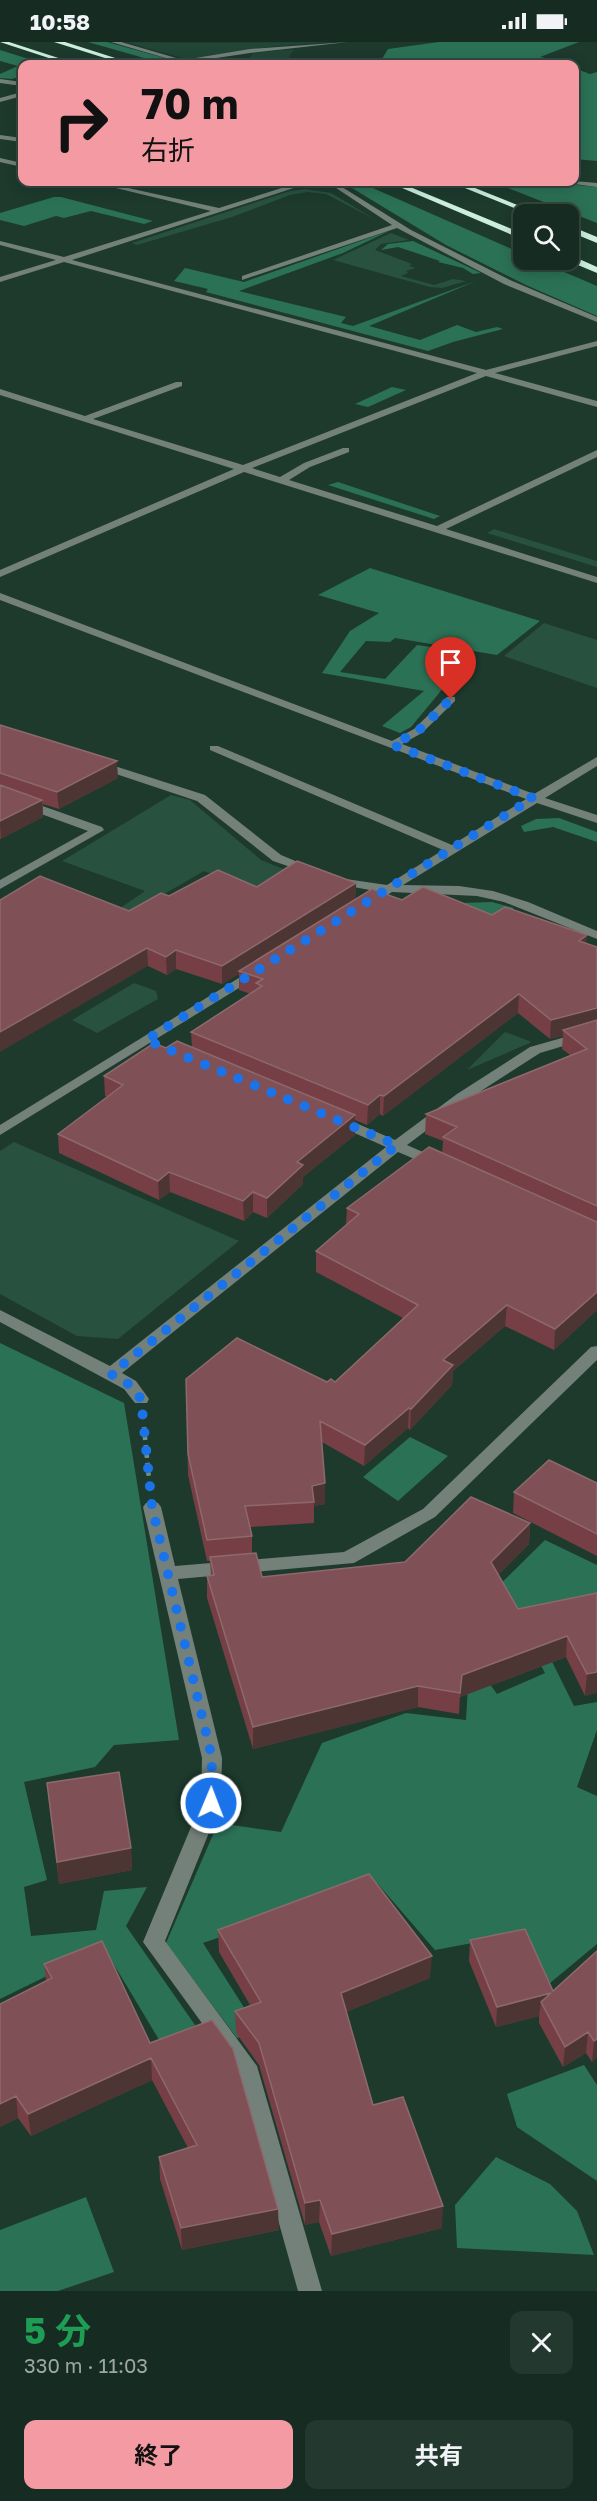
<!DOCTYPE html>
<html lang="ja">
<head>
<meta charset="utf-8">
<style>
	:root { --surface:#162c22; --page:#23382f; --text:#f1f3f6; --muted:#9ea7a5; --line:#354840; --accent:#f49aa2 }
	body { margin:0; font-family:"Golos Text","Noto Sans JP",sans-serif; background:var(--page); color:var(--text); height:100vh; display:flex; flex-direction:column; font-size:22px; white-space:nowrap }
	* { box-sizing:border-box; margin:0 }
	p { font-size:20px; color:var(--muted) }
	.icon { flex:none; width:33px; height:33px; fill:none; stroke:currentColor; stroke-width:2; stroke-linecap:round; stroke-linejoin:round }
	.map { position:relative; height:2249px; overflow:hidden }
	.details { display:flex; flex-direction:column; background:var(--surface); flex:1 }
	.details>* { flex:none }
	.hud { position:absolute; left:18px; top:18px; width:561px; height:126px; border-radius:12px; box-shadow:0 3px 15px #0003,0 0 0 2px var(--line); background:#f49aa2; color:#111; overflow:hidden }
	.buttons { position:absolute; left:513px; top:162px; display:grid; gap:12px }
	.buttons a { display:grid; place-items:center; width:66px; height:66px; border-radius:12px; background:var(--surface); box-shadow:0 3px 15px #0003,0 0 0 2px var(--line); font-size:30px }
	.pin { position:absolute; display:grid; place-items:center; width:51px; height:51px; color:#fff; margin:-62px -26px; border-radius:50% 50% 50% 0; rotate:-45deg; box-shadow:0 0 6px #0007 }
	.pin .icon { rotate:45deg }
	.me { position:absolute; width:66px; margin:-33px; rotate:1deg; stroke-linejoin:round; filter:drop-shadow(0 0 4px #0008) }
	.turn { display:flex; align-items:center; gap:21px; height:126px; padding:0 24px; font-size:27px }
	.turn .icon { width:78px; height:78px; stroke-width:2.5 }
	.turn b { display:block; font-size:42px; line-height:51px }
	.round { display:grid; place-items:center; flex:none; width:63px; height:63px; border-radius:12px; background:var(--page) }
	.headline { display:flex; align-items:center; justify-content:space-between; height:102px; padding:0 24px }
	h1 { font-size:36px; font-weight:700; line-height:45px; color:#1e9e55 }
	.primary-button { display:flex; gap:12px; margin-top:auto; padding:12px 24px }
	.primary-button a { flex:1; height:69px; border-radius:12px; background:var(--accent); color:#111; font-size:24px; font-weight:700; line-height:69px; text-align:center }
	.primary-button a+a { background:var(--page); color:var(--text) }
	.status { display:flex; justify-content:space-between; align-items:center; height:42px; padding:0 30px; background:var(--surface); direction:ltr }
	.status svg { height:16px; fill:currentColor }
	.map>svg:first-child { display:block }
</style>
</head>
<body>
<div class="status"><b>10:58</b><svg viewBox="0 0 49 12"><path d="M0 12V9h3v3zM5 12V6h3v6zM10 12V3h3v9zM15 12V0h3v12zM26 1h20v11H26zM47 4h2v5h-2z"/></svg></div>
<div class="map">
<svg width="597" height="2249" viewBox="0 0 597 2249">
	<rect width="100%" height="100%" fill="#1d3a2d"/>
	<!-- built -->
	<path fill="#214636" d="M125 0 203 1 331 0 274 4 186 17Z
		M282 8H294L284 22 245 20 254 11Z"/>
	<!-- green -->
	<path fill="#295140" d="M305 147 331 151 376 178 326 152 307 150 290 153 232 175 137 203 132 201 290 149Z
		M391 191 409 198 381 202 375 208 412 222 409 224 416 226 406 229 408 231 401 234 434 243 453 237 466 239 442 246 430 245 333 218Z
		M494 487 597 519V525L487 491Z
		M544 581 597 598V646L504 614Z
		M171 753 190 758 261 818 288 829 259 850 204 829 121 877 110 873 145 849 62 819Z
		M134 941 156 949 158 957 97 991 72 978Z
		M505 990 532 1000 467 1028Z
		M14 1100 239 1199 118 1297 77 1294 0 1252V1109Z"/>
	<!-- forest -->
	<path fill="#2b7156" d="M88 0H107L172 18 158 20Z
		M439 0H579L540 15 576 22 575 23 379 22 388 7Z
		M0 8 45 22H22V34L12 37 0 36V32L18 24 0 19Z
		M574 26 590 32 597 30V119L575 117Z
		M342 140H359L523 212 524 218H536L597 244V274L526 243 446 203Z
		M493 140H545L597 145V181Z
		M54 155H61L153 179 144 182 91 169 64 176 56 174 24 184 0 178V171Z
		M389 189 343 211 239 249 346 275 341 281 353 284 476 239 369 284 420 298 457 283 476 290 497 285 503 287 453 300 428 309 206 250 208 247 174 239 185 226 244 240Z
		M413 199 481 231 473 232 463 226 438 220 440 219 398 205 381 208 388 202Z
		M392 345 406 348 368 365 355 362Z
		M338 440 440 474 434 477 328 443Z
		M370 526 540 579 497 613 395 596 390 600 366 599 340 630 385 637 417 603 451 608 442 623 459 627 411 685 400 691 382 684 424 649 322 631 350 589 379 571 318 553Z
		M559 776 597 790V800L553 785 524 790 521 784 536 777Z
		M492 860 514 866 457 906 461 861Z
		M0 1301 124 1361 179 1698 114 1703 95 1725 24 1740 47 1838 24 1845 31 1894 96 1888 104 1849 147 1845 126 1884 195 1983 161 2001 104 1906 0 1957Z
		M410 1395 448 1414 398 1459 363 1435Z
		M545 1498 597 1523V1561L529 1573 574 1664 597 1660V1688L577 1745 597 1754V1902L550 1941 526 1891 435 1908 377 1841 203 1901 259 1989 237 1996 166 1901 218 1781 281 1790 322 1701 406 1671 466 1678 468 1643 487 1638 497 1652 545 1631 507 1560 485 1557Z
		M584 2023 597 2043V2139L517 2085 507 2052Z
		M496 2115 550 2142 577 2169 594 2213 457 2206 455 2163Z
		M86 2155 114 2230 58 2249H0V2188Z"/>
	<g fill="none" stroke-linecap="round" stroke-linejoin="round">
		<!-- path -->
		<path stroke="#799086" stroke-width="4.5" stroke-dasharray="4 5" stroke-linecap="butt" d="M144 1385 149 1437"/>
		<!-- minor -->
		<path fill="#73817a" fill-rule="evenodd" d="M111 0H121L183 18 250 7 348 0 250 11 176 22H165L176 19Z
			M0 37 22 40V44L0 41Z
			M22 50V54L0 60V56Z
			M0 93 22 96V100L0 97Z
			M0 116 22 121V125L0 120Z
			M574 139 597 141V145L559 140Z
			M91 140H101L219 166 291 143 289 140H295L300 144 72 218 486 328 597 299V304L495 331 597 359V365L486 334 252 426 280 435 304 421 343 406H349V410L310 425 289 438 437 484 597 408V415L446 487 597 535V541L244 430 0 535V528L234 427 0 353V347L85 374 176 340H182V344L93 377 243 423 477 331 64 220 0 240V235L56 218 0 203V199L64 215 211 169Z
			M327 140H334L411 188 510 238 597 275V280L504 242 397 186 242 238V234L392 183Z
			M0 551 392 699 414 687 447 655H455V659L422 691 402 702 534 752 597 715V724L545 756 597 773V781L537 761 403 843 459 844 493 849 528 860 597 889V897L504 860 477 854 392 850 372 863H362L361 860 375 849 332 841 330 838 332 835 387 843 443 808 210 708V704H218L452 803 526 757 0 558Z
			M99 719 205 753 281 813 317 828 311 832 273 819 197 759 95 725 93 723Z
			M0 749 102 785 104 788 0 847V838L88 789 0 757Z
			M255 926 260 927 262 930 260 933 0 1093V1083Z
			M597 986V994L540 1011 467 1058 407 1103 441 1118 443 1121 441 1124H431L398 1110 122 1331 136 1339 149 1357 147 1361H135L124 1347 0 1280V1268L110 1324 386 1105 332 1081 330 1078 332 1075H342L395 1098 457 1052 530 1005Z
			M597 1304V1318L435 1475 354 1521 178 1537 222 1716 221 1761 165 1899 257 2024 322 2249H298L236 2028 143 1900 201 1761 202 1716 143 1465 146 1461 152 1459 158 1461 161 1465 175 1524 344 1510 423 1467 591 1305Z"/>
		<!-- highway -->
		<path fill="#cbeedd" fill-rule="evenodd" d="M0 0H9L77 22H67Z
			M54 0H65L134 22H124Z
			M388 140H398L524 192V198Z
			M450 140H460L540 172H529Z
			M568 183 597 195V201L568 189Z
			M568 212 597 225V231L566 218H568Z"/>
	</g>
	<!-- wall -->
	<path fill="#753f45" d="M0 683 118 736 59 767 43 762V775L0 797Z
		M257 845 356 857 402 858 492 873 597 905V1268L554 1308 505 1284 453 1329 452 1343 410 1388 408 1386 364 1424 322 1400 325 1462 314 1464V1481L250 1485 252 1494V1511L262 1535 405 1520 530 1481 529 1502 498 1533 518 1567 597 1551 585 1654 566 1615 460 1655 459 1672 418 1665 253 1707 207 1556V1534H211L210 1519H207L188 1433 186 1337 335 1340 403 1276 316 1230V1209L346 1183 347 1166 442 1111 443 1099 425 1092 426 1072 570 1013 562 1007 563 994 550 997 518 971 383 1074 380 1072 367 1083 355 1078V1093L303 1135V1142L267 1176 253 1170 244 1179 170 1150 159 1158 59 1111 58 1092 108 1055 105 1054 104 1034 166 1006 192 1005 191 990 251 952 239 948V932L222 942 176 927 167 933 148 924 129 869 169 854Z
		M597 1441V1514L513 1471 514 1450Z
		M47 1741 131 1806 132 1828 59 1842Z
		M218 1888 430 1936 346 1970 373 2063 442 2186 331 2214 319 2180 305 2183 259 2023 236 1991 235 1969 250 1963 219 1910Z
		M470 1898 553 1949 597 1909V2015L592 2020 586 2011 563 2025 539 1981V1974L496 1985 469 1919Z
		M44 1922 150 2001 279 2188 182 2208 160 2137 159 2115 188 2106 152 2038 31 2094 18 2076 0 2085 46 1939Z"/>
	<!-- shaded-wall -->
	<path fill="#4d3534" d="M117 719 118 736 59 767 57 750Z
		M42 758 43 775 1 797 0 779Z
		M356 841V859L239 929V932L222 942V924Z
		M587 893 586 912 579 899Z
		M147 906 148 924 0 1010V990Z
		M176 908V927L167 933 166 915Z
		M519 952 518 971 383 1074 384 1054Z
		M597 966V985L563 988V994L550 997 551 978Z
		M380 1053V1072L367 1083 368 1063Z
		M355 1073V1093L303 1135V1142L267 1176V1156L297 1120Z
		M169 1130 170 1150 159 1158 158 1139Z
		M253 1150V1170L244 1179 243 1159Z
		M597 1250V1268L554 1308 555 1287Z
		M507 1263 505 1284 453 1329 452 1343 410 1388 411 1367 443 1318Z
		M409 1366 408 1386 364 1424 365 1403Z
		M325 1441V1462L314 1464 312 1444Z
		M530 1481 529 1502 490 1541 491 1520Z
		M567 1594 566 1615 460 1655 459 1672 462 1633Z
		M597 1630V1651L585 1654 587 1632Z
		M418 1644V1665L253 1707V1685Z
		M131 1806 132 1828 59 1842 57 1820Z
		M432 1914 430 1936 341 1972V1951Z
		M551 1951 541 1960 539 1974 496 1985 497 1965Z
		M588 1990 586 2011 563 2025 565 2005Z
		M597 1997V2015L592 2020 594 1999Z
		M151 2016 152 2038 31 2094 28 2072Z
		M16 2054 18 2076 0 2085V2062Z
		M320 2158 319 2180 305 2183V2161Z
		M443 2164 442 2186 331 2214 332 2192Z
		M278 2167 279 2188 182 2208 181 2186Z"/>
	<!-- building -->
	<path fill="#7f5156" stroke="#8d696c" stroke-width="1.5" d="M0 683 117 719 57 750 0 731Z
		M0 743 42 758 0 779Z
		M297 819 356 841 222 924 176 908 166 915 147 906 0 990V858L40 834 129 869 161 851 169 854 218 828 257 845Z
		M423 845 492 873 505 865 587 893 579 899 597 905V966L551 978 519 952 384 1054 380 1053 368 1063 191 990 262 944 256 941 263 937 239 929 372 847 402 858Z
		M597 978V1164L443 1095 457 1085 426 1072 587 1007 563 988Z
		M177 999 355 1073 297 1120 303 1123 267 1156 253 1150 243 1159 169 1130 158 1139 58 1092 123 1043 104 1034 154 1001 166 1006Z
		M429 1105 597 1180V1250L555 1287 507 1263 443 1318 453 1323 411 1367 409 1366 365 1403 320 1379 325 1441 312 1444 314 1460 245 1464 252 1494 207 1498 188 1412 186 1337 237 1296 327 1340 331 1337 335 1340 418 1263 316 1209 359 1172 347 1166Z
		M549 1418 597 1441V1492L514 1450Z
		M471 1455 530 1481 491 1520 518 1567 597 1551V1630L587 1632 567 1594 462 1633 460 1651 418 1644 253 1685 207 1534 214 1533 210 1515 256 1511 262 1535 405 1520Z
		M119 1730 131 1806 57 1820 47 1741Z
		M369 1832 432 1914 341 1951 373 2063 403 2055 443 2164 332 2192 320 2158 305 2161 259 2001 235 1969 261 1960 218 1888Z
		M525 1887 553 1949 597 1909V1997L594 1999 588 1990 565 2005 541 1960 551 1951 497 1965 470 1898Z
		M102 1899 150 2001 212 1978 233 2007 278 2167 181 2186 159 2115 197 2103 151 2016 28 2072 16 2054 0 2062V1962L52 1936 44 1922Z"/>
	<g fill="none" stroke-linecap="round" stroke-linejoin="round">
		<!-- route -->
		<path stroke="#1a73e8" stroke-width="10" stroke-dasharray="0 18" d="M211 1761 212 1716 152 1465 141 1357 130 1343 111 1332 397 1103 146 998 533 756 393 703 418 689 451 657"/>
	</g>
</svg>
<div class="buttons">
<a><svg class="icon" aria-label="search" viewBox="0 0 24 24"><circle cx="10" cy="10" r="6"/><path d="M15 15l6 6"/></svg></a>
</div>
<div class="pin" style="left:451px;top:657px;background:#d93025"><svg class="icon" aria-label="arrive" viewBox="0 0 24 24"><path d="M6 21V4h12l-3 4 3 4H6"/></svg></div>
<svg class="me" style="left:211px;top:1761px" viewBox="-20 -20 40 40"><circle r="17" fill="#1a73e8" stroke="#fff" stroke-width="3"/><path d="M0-11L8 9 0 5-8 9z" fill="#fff"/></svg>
<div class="hud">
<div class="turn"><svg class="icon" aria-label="right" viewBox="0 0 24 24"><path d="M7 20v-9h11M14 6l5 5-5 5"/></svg><div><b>70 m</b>右折</div></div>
</div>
</div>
<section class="details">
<div class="headline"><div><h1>5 分</h1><p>330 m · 11:03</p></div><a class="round"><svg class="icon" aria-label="close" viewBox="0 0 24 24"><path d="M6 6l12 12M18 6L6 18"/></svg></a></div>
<div class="primary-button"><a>終了</a><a>共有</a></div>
</section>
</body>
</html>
